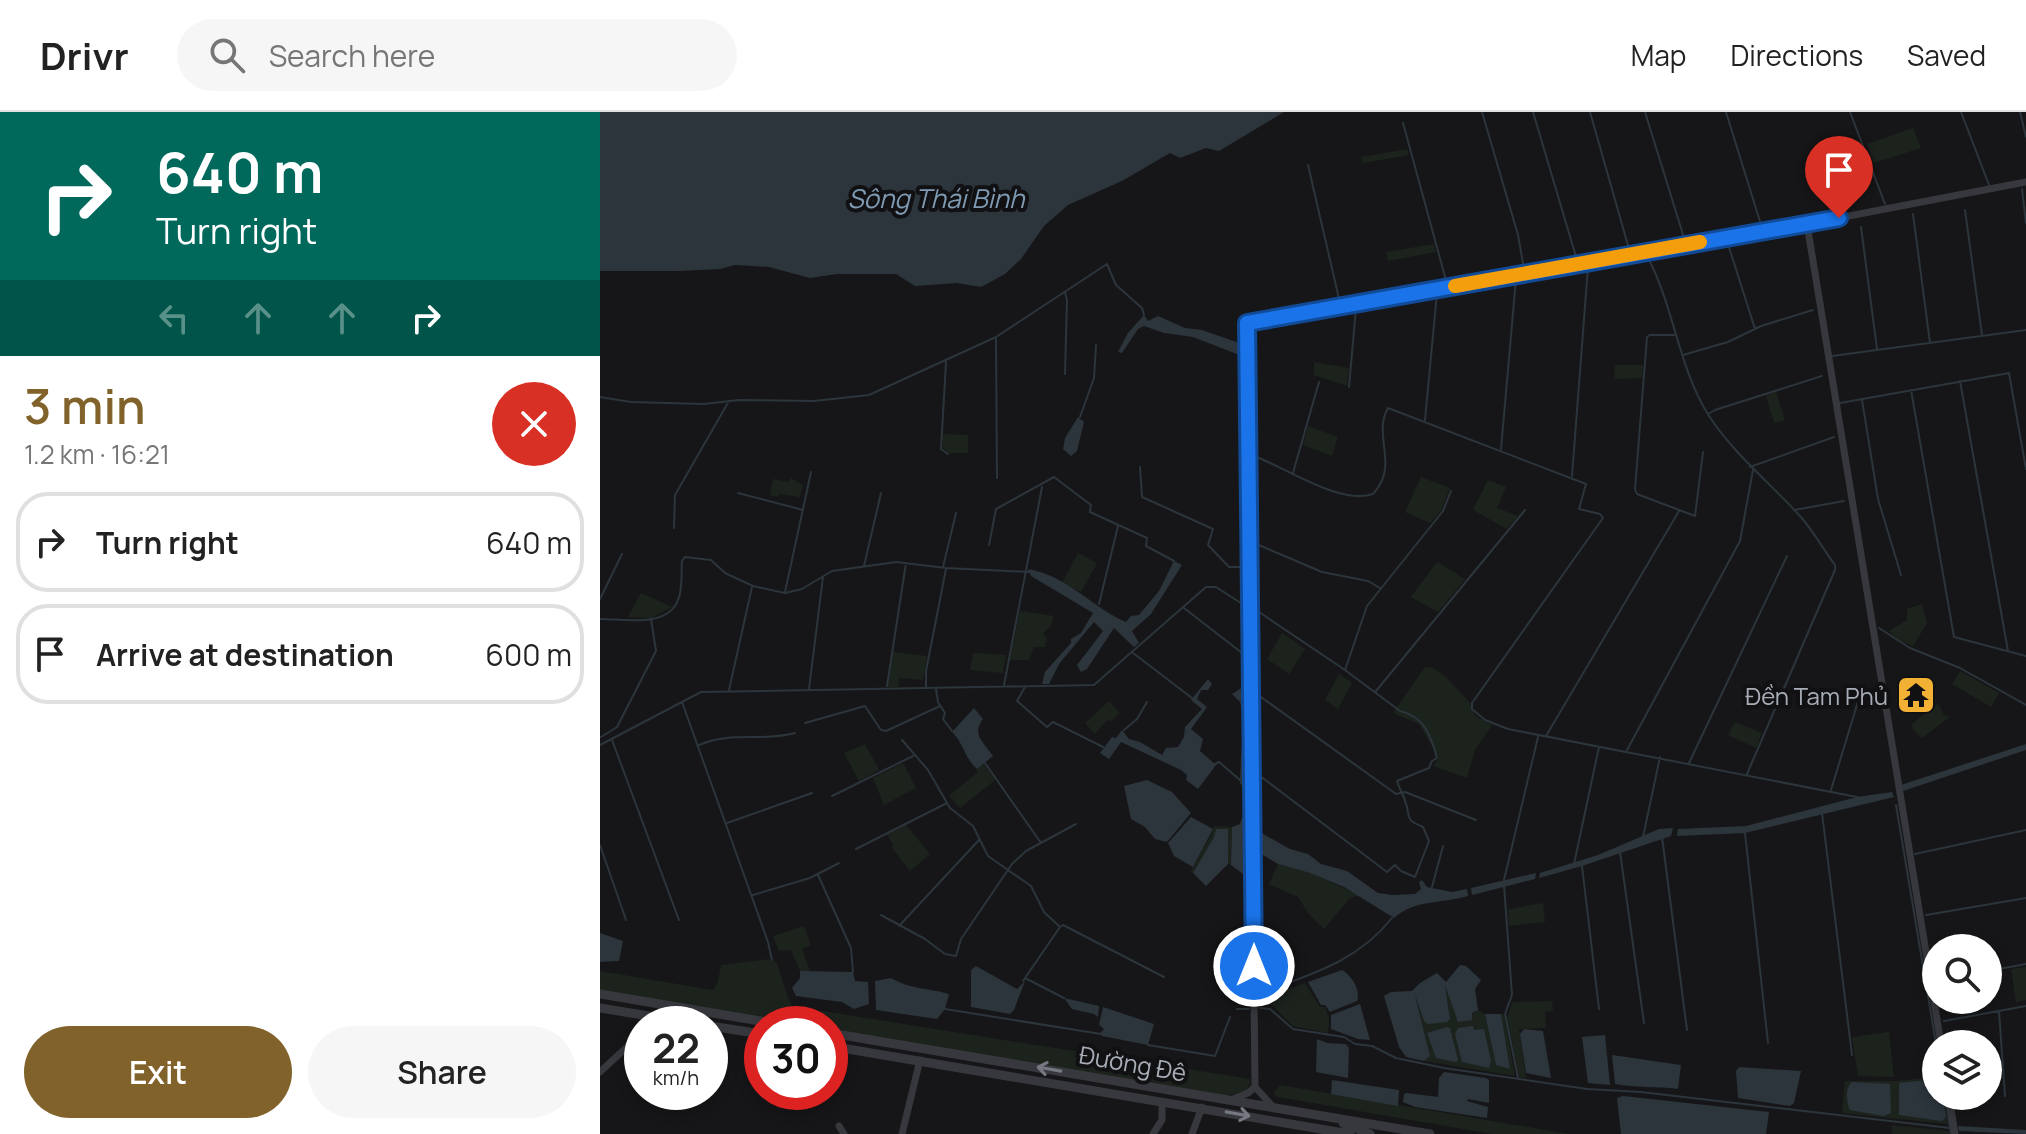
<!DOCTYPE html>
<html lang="en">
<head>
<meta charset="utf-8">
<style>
	:root { --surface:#fff; --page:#f6f6f6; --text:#222; --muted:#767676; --line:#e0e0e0; --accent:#80622a }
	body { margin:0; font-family:Manrope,sans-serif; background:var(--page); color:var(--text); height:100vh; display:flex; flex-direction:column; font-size:30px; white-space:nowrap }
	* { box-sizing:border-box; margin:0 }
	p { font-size:26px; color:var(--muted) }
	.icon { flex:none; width:44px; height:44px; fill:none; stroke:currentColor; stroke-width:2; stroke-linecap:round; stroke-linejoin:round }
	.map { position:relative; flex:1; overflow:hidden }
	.sheet { display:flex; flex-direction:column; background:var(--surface); width:600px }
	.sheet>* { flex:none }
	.banner { background:#00695c; color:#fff; overflow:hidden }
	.controls { position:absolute; left:1322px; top:822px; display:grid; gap:16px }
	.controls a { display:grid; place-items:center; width:80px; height:80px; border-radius:50%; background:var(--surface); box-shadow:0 4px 12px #0003; font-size:40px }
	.speed { position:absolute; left:24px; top:894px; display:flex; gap:16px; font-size:40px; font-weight:700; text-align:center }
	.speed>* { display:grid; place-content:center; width:104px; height:104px; border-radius:50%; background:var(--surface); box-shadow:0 4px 12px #0003; line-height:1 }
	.speed small { font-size:20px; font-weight:400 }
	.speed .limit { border:12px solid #d22; background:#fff; color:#111 }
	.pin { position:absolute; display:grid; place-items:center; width:68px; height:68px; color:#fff; margin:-82px -34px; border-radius:50% 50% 50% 0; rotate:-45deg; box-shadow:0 0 8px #0007 }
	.pin .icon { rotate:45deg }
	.me { position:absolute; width:88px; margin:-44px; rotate:0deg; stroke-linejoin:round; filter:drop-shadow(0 0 6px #0008) }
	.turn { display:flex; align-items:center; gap:28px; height:168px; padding:0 24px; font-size:36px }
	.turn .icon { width:104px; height:104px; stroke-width:2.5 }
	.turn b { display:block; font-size:56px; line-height:68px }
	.lanes { display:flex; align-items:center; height:76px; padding:0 24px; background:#0003; justify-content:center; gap:40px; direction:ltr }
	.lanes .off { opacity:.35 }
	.round { display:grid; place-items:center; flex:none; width:84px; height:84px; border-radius:42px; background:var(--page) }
	.head { display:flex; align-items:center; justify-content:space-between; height:136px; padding:0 24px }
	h1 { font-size:48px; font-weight:600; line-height:60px; color:var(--accent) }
	.action { display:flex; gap:16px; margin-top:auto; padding:16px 24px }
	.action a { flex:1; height:92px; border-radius:48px; background:var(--accent); color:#fff; font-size:32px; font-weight:600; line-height:92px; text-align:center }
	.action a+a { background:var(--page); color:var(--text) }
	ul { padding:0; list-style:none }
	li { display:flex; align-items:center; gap:24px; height:100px; margin:0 16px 12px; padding:0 8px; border:4px solid var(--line); border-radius:32px }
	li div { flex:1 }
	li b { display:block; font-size:30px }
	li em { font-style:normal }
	header { display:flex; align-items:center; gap:48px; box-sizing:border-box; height:112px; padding:0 40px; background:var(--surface); border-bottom:2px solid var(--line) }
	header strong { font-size:38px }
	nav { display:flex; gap:44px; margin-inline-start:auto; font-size:28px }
	.search { width:560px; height:72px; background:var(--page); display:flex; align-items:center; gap:20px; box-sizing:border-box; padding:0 28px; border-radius:44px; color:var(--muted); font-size:30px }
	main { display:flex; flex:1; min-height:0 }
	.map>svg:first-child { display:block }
</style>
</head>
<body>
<header>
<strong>Drivr</strong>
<div class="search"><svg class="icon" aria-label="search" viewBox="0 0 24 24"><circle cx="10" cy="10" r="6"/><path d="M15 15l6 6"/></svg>Search here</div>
<nav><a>Map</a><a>Directions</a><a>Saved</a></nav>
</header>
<main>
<section class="sheet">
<div class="banner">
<div class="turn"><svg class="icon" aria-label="right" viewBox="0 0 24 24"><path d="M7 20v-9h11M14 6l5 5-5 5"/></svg><div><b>640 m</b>Turn right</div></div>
<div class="lanes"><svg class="icon off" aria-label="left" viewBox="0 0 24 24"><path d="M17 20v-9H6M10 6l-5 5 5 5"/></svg><svg class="icon off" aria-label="ahead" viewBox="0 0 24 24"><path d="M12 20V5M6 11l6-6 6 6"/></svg><svg class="icon off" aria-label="ahead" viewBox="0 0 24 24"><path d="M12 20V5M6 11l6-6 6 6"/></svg><svg class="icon" aria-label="right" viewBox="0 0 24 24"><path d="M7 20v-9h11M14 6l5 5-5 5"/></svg></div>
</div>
<div class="head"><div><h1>3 min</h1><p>1.2 km · 16:21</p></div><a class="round" style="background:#d93025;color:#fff"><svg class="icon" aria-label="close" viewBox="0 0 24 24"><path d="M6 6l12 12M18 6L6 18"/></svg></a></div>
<ul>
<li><svg class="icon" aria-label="right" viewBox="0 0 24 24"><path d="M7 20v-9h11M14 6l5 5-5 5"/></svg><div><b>Turn right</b></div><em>640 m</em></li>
<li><svg class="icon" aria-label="arrive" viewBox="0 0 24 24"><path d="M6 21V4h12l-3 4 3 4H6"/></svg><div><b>Arrive at destination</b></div><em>600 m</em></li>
</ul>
<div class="action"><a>Exit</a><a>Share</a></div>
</section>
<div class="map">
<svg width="1426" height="1022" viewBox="0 0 1426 1022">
	<rect width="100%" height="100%" fill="#161618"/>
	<!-- green -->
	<path fill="#1c231d" d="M1313 16 1321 36 1274 51 1267 32Z
		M807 37 809 43 763 51 761 45Z
		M834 132 836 140 788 149 786 140Z
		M714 250 749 256 747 274 714 263Z
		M1015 253H1043L1042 266 1014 267Z
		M1176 280 1185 308 1174 311 1166 284Z
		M708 314 738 325 732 344 703 333Z
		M343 322 368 323V341H349L343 336Z
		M821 365 850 376 841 399 830 411 805 400Z
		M191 366 203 373 200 385 180 382 178 385 170 383 173 367 188 370Z
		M888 368 906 375 897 396 918 404 907 417 873 398Z
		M478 441 497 451 481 480 462 471Z
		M837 450 865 467 838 500 811 485Z
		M41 481 72 495 51 506 28 505Z
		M1322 492 1327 511 1313 534 1297 527 1289 519 1307 508V497Z
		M420 499 454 504 450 515 443 521 447 527 445 535H434L429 548H410Z
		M682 521 705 537 689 562 667 547Z
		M293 540 327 544 323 568 299 566 298 575H288Z
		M373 541 406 543 403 561 370 558Z
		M825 555H831L844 563 870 591 875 604 892 613 875 638 867 666 833 654 839 646 819 612 793 601Z
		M1360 559 1399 581 1391 595 1352 572Z
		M739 562 752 571 738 597 725 588Z
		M509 589 520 601 511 609 507 608 495 622 485 611Z
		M1338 592 1344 603 1350 605 1322 626 1313 618 1312 612Z
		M1135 610 1162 621 1156 636 1128 623Z
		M265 632 279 658 259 669 244 641Z
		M303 651 316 676 284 693 273 666Z
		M384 652 395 668 360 696 349 684 377 661V657Z
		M306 713 330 742 310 759 292 736 293 732 287 723Z
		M614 714 632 715 631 753 628 752V718L614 725 593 761 591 759 611 723Z
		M678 752 710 761 759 783 749 787 724 817 708 801 698 785 669 772Z
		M943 791 945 810 909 814 908 797Z
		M204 814 211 833 202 837 210 859H200L191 838 179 839 173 824Z
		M169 847 177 851C185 874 188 901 211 912H195L0 880V859L113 878 118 870 121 853Z
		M1426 855V888L1416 890 1411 857Z
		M705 871 720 895H725L729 906 728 921 693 914 672 893H659L658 888Z
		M845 873 871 903 878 898 885 902 896 953 910 957 901 907V902L904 903 915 964 824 949 830 944 815 883 824 908 847 910 850 906Z
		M952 889 953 899 945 900 946 916 919 917 926 966 919 965 907 905 913 890Z
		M197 895 650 967V971L645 980 623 984 230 917V912C217 912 203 907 197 895Z
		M1289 920 1294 965 1258 964 1252 925Z
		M1336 965V984H1344L1348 1012 1242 1001 1245 969H1295Z
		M680 973 969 1022H892L678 985 673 982Z
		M1292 1013 1349 1019 1350 1022H1292Z"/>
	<!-- water -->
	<path fill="#2c353c" d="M0 0H684L619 39 606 36 580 46 570 41 522 69 468 93 444 114 421 147 405 162 381 175 357 171 315 174 296 162H237L210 166 169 155 135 153 120 157 77 159H0Z
		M544 203 548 209 558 204 585 216 602 218 642 232V244L593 225 564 221 544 214 538 217 522 241 518 240 528 221Z
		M478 305 484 310 477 339 471 344 463 337 465 326Z
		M574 449 582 453 551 502 532 519 539 531 534 535 514 516 487 557 481 560 477 553 503 519 494 510 459 552 449 572H442L445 560 471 531V527L481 521 493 501 431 464 428 457C466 463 493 496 526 510L531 504 539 503 559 479Z
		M608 567 612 572 608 578H601L597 587 607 595 591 617 603 627 600 639 616 653 598 677 586 668 587 663 581 658 521 630 509 647 500 641 512 625 516 626 522 618 529 627 540 630 562 643 566 636 578 635 584 625 585 615 602 597 591 588Z
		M643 575H645L647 618 643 616 642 598 640 590 632 582Z
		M374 596 383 607C371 623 384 630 393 644L377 657C365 647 363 630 352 620Z
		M644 621H647L646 675 644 676 640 671C641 654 640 637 644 621Z
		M1426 632V638L1303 679 1301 673Z
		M547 668 572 680 591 701 567 730 555 727 545 715 531 707 524 674Z
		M1292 680 1294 685 1145 721 1077 724 1078 717 1146 714 1257 685Z
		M591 705 613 717 593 755 574 744 568 731Z
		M642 705H647V765L631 753 632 715 640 712Z
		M1073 716 1071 724 982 754 939 766 940 761 998 743 1059 717Z
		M616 717H628V752L606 774 593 761 614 725Z
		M658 719 690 737 708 742 721 752 747 759 778 781 793 783 815 782 821 777 819 770 822 768 827 775 852 780 867 777 868 784C841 792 816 787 794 806L744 775 710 761 678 752 658 740Z
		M936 761 935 767 872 783 871 776Z
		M0 821 23 829 19 849 0 850Z
		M680 834 691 868 659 880V843Z
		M860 853 866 854 881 868 875 877 878 898 872 901V908L858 910 845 873 850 907 847 910 828 912 824 909 815 883 830 944 824 949 806 945 799 935 784 884 791 880 812 879 820 871 837 861 846 870Z
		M376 854 417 877 425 869 414 898 410 902 371 895V858Z
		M742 858C752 864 761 878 757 889L730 900 725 893H721L708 870Z
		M200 859 253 860 255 869 268 870 269 892 254 897 242 890 196 884 192 876 200 866Z
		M291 866C308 877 329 876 349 882L345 897 337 907 276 898 275 869Z
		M464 886 499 894 498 905 494 902 472 897Z
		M760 892 770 928 758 927 731 917V903Z
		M503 895 554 912 548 933 502 924 500 921 504 917 499 913Z
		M885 902H901L910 957 896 953Z
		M873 914 874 918 884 917 891 949 889 956 862 950 855 922 858 916Z
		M847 915 850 916 858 948 856 950 836 946 827 921Z
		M924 917 943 919 951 966 926 961 920 922Z
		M1005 923 1010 973 988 971 982 925Z
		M717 927 727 931 746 932 749 936 748 966 716 960Z
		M1012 943 1081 953 1078 977C1057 974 1036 976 1015 972Z
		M1139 955 1201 959 1194 991 1190 994 1138 986 1136 959Z
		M844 960 886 966 889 968V991L868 987 867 989 888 995 887 1006 815 995 803 990 804 982 807 981 838 985 839 966Z
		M1336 967V984H1343L1346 1005 1342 1009 1299 1003V971Z
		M732 968 799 978 798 994 731 982Z
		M1252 970 1290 972 1291 1001 1283 1004 1250 998C1246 989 1245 976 1252 970Z
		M1023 984 1169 1000 1166 1022H1021L1017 986Z
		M1358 1014 1426 1018V1022L1359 1019Z"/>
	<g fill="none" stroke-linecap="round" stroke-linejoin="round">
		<!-- stream -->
		<path stroke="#2c353c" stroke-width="2" d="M882 0 918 123 924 157
			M933 0 977 148
			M990 0 1029 137
			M1045 0 1085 129
			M1126 0 1162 116
			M1250 0 1285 92
			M1361 0 1389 73
			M1420 0 1426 25
			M803 11 847 172
			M708 53 740 191
			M1422 77 1426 111
			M1365 98 1382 223
			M1313 102 1330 231
			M1261 115 1277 237
			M1128 132 1155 217
			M1047 144C1074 194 1078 255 1109 304 1134 342 1169 370 1199 403 1213 418 1223 437 1235 453V458L1147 662
			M465 180 467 188 465 262
			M779 184 1206 109
			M1076 223H1050L1047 225 1035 377 1037 382 1095 404 1103 340
			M396 227 397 366
			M1083 243 1128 230 1161 214 1213 198
			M1232 244 1426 218
			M346 250 341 337 348 342
			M1360 269 1408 539
			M749 275 756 196
			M1311 278 1354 525 1426 544
			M0 285 31 290 104 292 139 288 214 289 269 283 396 225 507 152 516 173 542 196 544 203
			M1262 288 1278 387 1301 463
			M1240 291 1409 261 1426 357
			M1108 302 1115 298 1222 264
			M480 305 494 266 496 233
			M825 308 837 181
			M901 337 916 167
			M654 344C687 356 739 393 773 382 800 353 772 324 788 296L986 372 979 397 1000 402 1003 406 872 591V597L885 608 908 617 1257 685
			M540 355 542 385 613 417 608 433 629 455H643V575
			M1150 355 1234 325
			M693 361 719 270
			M972 364 988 155
			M138 381 203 398
			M1194 398 1244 389
			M74 416 75 383 129 289
			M654 431 722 460 768 469 780 476
			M389 433 396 397 454 365 491 393 490 400 547 426 546 434 574 449
			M264 454 281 381
			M343 455 356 401
			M185 480 211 360
			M0 487 22 442
			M499 492 518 414
			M584 496 642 541
			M656 498 745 558 800 599C824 604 831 624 837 646L832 649 829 656 797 669C799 676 803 682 805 689 812 705 802 706 823 715L829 729 815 765 801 759 795 753 787 760 660 664
			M0 507C23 507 68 516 78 488 83 477 81 461 82 449L85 445 111 448 125 461 153 474 185 481 202 477 232 459 296 450 346 456 430 460
			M1279 516 1310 536 1360 556 1426 593
			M533 541 592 586
			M745 558 767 494 843 399 851 379
			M404 573 442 375
			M287 574 306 451
			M425 575 417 589 447 615 453 610 503 635
			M326 576V559L346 457
			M209 577 223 465
			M336 577 338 590 345 601 343 607 352 619
			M129 578 152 475
			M776 579 925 398
			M661 585 796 682 805 680 876 708
			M82 590 168 830 172 848
			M205 611 265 594 281 618 286 619 340 594
			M524 618 537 607 547 590
			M946 624 1079 399
			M1 625 17 615 56 539 51 507
			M12 628 79 808
			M302 628 328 658 350 696 373 714 388 744 431 774 444 800 460 815 423 869
			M0 633 101 580 494 573 606 475H616L644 493
			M99 633C130 619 163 630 195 621
			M1027 638 1140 429 1153 358
			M385 651 441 731
			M1089 651 1187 444
			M615 652 619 650 640 668
			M1231 678 1260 583
			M232 684 313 644
			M1296 693 1336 932
			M1222 701 1252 943
			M645 705V676
			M127 711 212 681
			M1145 721 1168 931
			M1043 725 1060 645
			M1062 725 1087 918
			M0 733 26 808
			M256 737 347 691
			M1020 740 1044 911
			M1315 742 1426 718
			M974 752 999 635
			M982 754 999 897
			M218 763 251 836 253 860
			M904 768 938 625
			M904 773 912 883 905 902 918 966
			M832 775 843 734
			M153 783 210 766 239 751
			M281 803 325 827 345 842 356 844 361 827 412 752 426 739 476 712
			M1326 803 1426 786
			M299 814 379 728
			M460 815 463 813 564 865
			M1388 859 1426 852
			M425 866 464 886
			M661 881C711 862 757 850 792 806
			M660 896 670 897 693 917 744 925 755 932 772 934 796 946 844 956 987 977 1041 980 1350 1016
			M345 897 501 922
			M637 897H649
			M1399 899 1405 984
			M1344 909 1426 894
			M548 933 615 944 630 905
			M1345 984 1351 1022"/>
		<!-- minor -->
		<path stroke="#37383d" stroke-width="7" d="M1207 112 1341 932
			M52 912 58 907 86 897
			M0 960 42 921
			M1349 984 1355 1022
			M633 987 648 981 655 975
			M674 996 655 975 647 211 1207 112 1426 70
			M239 1014 244 1022
			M302 1022 320 948
			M553 1022 562 1008V990
			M592 1022 602 995"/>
		<!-- tertiary -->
		<path stroke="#37383d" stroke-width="9" d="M0 882 178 912
			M0 896 98 912
			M110 914 162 922
			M230 921 830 1022
			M230 934 750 1022
			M743 1011 770 1022"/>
	</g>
	<!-- one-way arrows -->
	<defs><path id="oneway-shaft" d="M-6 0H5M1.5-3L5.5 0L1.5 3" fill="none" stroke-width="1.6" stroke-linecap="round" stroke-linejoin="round" transform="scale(2)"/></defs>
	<g stroke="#757881">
		<use href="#oneway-shaft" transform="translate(449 957) rotate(-170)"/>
		<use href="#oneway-shaft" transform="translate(638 1002) rotate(10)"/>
	</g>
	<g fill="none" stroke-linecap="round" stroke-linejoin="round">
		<!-- route casing -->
		<g stroke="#114b97" stroke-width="20">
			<path id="route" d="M654 854 647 211 1239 106"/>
		</g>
		<!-- route -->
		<use href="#route" stroke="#1a73e8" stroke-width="14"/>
		<!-- slow -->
		<path stroke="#f59e0b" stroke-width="14" d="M855 174 1100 130"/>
	</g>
	<!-- icons -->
	<defs>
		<g id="temple-square" transform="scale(2)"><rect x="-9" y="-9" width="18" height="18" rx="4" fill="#f2b134" stroke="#111113"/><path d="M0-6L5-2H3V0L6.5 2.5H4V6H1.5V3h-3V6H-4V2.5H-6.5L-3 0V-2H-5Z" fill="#111"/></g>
	</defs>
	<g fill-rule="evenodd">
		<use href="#temple-square" x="1316" y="583"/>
	</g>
	<g text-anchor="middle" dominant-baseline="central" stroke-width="8" stroke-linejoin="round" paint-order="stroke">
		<!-- poi labels -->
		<g font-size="24" fill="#a8adb8" stroke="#111113" text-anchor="end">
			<text x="1288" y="583">Đền Tam Phủ</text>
		</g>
		<!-- street labels -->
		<g font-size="24" fill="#a8adb8" stroke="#111113">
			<text transform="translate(533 951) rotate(10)">Đường Đê</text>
		</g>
		<!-- water labels -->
		<g font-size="26" font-style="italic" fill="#7f9bb3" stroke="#111113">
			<text x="336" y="86">Sông Thái Bình</text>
		</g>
	</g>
</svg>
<div class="controls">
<a><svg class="icon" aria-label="search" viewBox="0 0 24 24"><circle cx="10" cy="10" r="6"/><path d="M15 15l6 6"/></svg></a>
<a><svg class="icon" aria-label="layers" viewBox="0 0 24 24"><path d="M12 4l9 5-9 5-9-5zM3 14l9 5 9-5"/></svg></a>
</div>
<div class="speed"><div>22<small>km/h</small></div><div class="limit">30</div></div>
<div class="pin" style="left:1239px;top:106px;background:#d93025"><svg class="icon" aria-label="arrive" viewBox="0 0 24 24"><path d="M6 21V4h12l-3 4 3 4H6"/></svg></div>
<svg class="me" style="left:654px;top:854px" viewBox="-20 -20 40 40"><circle r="17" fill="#1a73e8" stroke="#fff" stroke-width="3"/><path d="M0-11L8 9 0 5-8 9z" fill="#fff"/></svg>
</div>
</main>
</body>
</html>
